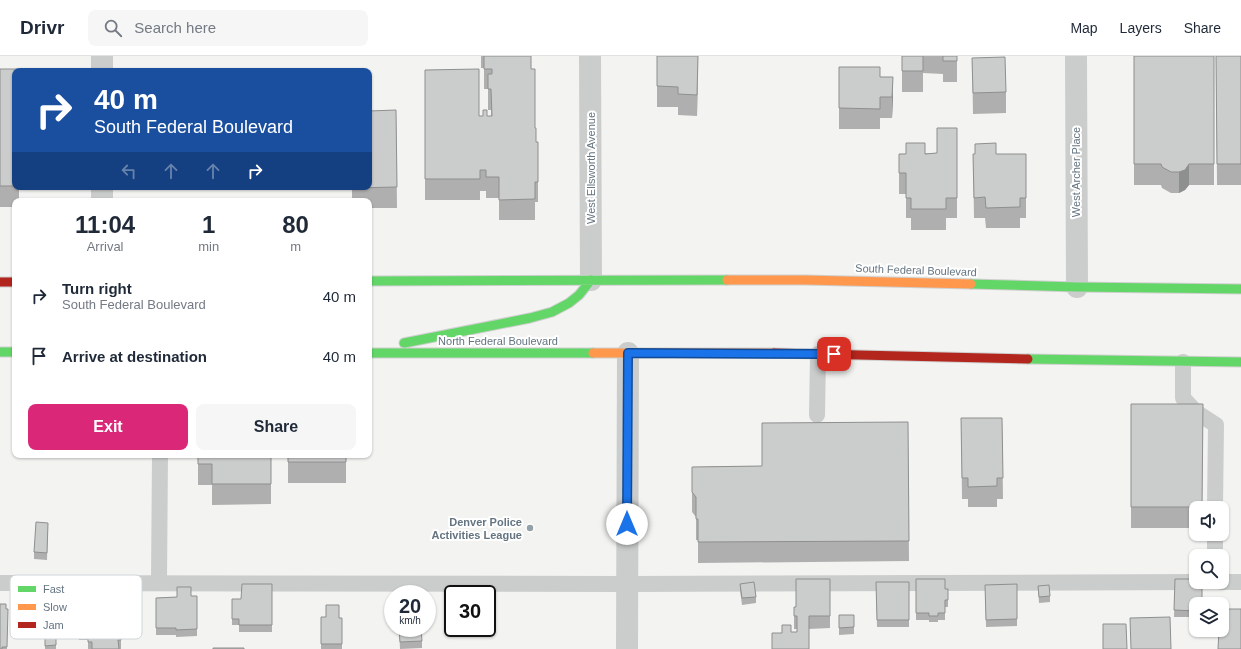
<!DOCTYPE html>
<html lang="en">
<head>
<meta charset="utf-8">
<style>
	:root { --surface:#fff; --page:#f6f6f7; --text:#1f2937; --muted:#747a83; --line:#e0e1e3; --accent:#db2777 }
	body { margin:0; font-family:Arial,sans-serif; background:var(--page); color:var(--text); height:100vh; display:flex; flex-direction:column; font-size:15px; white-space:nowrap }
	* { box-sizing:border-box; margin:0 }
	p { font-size:13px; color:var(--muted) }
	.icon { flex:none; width:22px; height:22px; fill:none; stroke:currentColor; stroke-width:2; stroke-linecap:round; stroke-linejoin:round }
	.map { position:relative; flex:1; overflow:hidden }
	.panel { position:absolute; left:12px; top:142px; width:360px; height:260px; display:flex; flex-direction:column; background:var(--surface); border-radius:8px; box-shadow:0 1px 3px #0004 }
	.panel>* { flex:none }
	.banner { position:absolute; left:12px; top:12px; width:360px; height:122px; border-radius:8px; box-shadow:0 1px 3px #0004; background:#1a4fa0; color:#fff; overflow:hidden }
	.controls { position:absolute; left:1189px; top:445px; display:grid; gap:8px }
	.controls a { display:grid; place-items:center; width:40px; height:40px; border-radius:8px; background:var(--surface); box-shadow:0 1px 3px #0004; font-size:20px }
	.speed { position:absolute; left:384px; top:529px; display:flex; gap:8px; font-size:20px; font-weight:700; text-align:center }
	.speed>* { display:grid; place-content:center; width:52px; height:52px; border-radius:50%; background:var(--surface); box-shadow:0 1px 3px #0004; line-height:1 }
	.speed small { font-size:10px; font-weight:400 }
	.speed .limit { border:2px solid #111; border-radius:6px; background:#fff; color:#111 }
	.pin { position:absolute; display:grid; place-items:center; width:34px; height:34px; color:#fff; margin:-17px; border-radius:8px; box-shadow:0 2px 6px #0006 }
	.me { position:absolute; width:44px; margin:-22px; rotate:0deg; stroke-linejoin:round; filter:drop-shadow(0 0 3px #0008) }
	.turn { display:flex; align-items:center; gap:14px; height:84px; padding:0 16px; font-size:18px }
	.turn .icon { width:52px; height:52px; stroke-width:2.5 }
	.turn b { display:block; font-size:28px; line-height:34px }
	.lanes { display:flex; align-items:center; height:38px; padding:0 16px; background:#0003; justify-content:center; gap:20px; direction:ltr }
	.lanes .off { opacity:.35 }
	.eta { display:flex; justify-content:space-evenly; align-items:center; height:68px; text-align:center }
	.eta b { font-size:24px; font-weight:700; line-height:28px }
	.button { display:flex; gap:8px; margin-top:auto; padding:8px 16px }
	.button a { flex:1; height:46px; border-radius:8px; background:var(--accent); color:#fff; font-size:16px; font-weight:700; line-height:46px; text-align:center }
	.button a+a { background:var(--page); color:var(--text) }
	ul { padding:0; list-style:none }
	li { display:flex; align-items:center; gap:12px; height:60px; padding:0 16px }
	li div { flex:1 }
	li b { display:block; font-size:15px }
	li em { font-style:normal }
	header { display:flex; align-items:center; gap:24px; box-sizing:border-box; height:56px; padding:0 20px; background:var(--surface); border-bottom:1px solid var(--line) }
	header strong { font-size:19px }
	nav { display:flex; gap:22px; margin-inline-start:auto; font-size:14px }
	.search { width:280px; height:36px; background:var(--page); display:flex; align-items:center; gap:10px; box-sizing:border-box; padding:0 14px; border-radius:8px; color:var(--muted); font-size:15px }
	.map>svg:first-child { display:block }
</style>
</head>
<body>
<header>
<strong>Drivr</strong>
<div class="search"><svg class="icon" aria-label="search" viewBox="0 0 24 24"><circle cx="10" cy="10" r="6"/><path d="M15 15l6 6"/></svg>Search here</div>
<nav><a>Map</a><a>Layers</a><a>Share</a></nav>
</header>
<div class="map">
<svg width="1241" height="593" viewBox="0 0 1241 593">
	<rect width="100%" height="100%" fill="#f3f3f1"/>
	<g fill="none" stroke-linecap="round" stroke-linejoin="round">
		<!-- fast casing -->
		<g stroke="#cfcfcf" stroke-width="11">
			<path id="fast" d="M369 225 727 224
				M971 228 1077 231 1241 233
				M404 287 530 262 552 256 569 247 579 239 591 224
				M0 296H15
				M369 297H593
				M1028 303 1241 306"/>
		</g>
		<!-- slow casing -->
		<g stroke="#cfcfcf" stroke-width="11">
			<path id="slow" d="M727 224H805L971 228
				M593 297H774"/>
		</g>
		<!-- jam casing -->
		<g stroke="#cfcfcf" stroke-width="11">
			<path id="jam" d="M0 226H15
				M774 297 1028 303"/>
		</g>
		<!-- lane -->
		<path stroke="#cbcccc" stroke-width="16" d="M1183 306V342L1196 356 1216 369 1215 452
			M817 359 818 298
			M1215 500V478
			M1222 526H1241
			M0 527 627 528 1196 526
			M159 527 160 399"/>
		<!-- street -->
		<path stroke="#cbcccc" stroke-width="22" d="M102 0V15
			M590 0 591 224
			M1076 0 1077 231
			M102 131V145
			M627 593 628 297"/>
		<!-- fast -->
		<use href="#fast" stroke="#63d668" stroke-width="9"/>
		<!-- slow -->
		<use href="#slow" stroke="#ff974d" stroke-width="9"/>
		<!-- jam -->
		<use href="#jam" stroke="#b3261e" stroke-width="9"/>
	</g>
	<!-- wall -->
	<path fill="#afafaf" d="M481 0H531V13L536 86H538V146H535V164H499V142H486V135H480V144H425V14L479 60H491V54H488V33H484V12H481Z
		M657 0H698L697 60 678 59V51H657Z
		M902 0H957V26H943V18L923 17V36H902Z
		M1134 0H1214V129H1189L1185 134 1179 137H1171L1162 132 1161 129H1134Z
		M1216 0H1241V129H1217Z
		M972 2 1006 36V57L973 58Z
		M839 11 880 21 893 42 892 62H880V73H839Z
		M0 13 15 15V131H19V145H15V151H0Z
		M396 54 397 152H369V145H352V131Z
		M957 72V162H946V174H911V162H906V138H899V98L937 97Z
		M973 98H1026V162H1020V172H986L985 162H974Z
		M1131 348H1203L1202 452H1196V472H1131Z
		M961 362H1002L1003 443H997V451H968V443H962Z
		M908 366 909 505 698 507V484H696V461L692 456V411L762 410Z
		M198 399H271V448L212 449V429H198Z
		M288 399H346V427H288Z
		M48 467 47 504 34 503V496Z
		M125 523V548H117L121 584V593H88V584H79V552H88L111 549V548L90 549V524Z
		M830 523V572L809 573V593L791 576H797V573H794V551H796Z
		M916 523 945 533H948V551H945V564H938V566H929V564H916Z
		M1175 523 1196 548V561H1174Z
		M876 526H909V571H877Z
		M18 528H31V544H18Z
		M272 528V576H239V569H232V543H241Z
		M740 528 756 541V547L742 549 740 534Z
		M1017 528V570L986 571 985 529Z
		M1038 530 1050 540V546L1039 547Z
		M32 539 51 546 40 556 32 546Z
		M197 540V580L176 581V579H156V542Z
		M6 548 7 593H0Z
		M54 548 67 559V566H55Z
		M839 559H854V578L839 579Z
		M321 561 342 562V593H321Z
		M399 572 422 585V592L400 593Z
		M45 577 52 579H56V593H45Z"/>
	<!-- shaded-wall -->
	<path fill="#8e8f8f" d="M698 0 697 60V39Z
		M893 21V42L892 62V41Z
		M1189 108V129L1185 134 1179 137V116Z
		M51 539V546L40 556V549Z"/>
	<!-- building -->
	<path fill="#cbcccc" stroke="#8e8f8f" d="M484 0H531V13H535V72H536V86H538V126H535V143L499 144V121H486V114H480V123H425V14L479 13V60H483V54H487V60H492L491 33H488V18H492V13H484Z
		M657 0H698L697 39 678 38V31L657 30Z
		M902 0H923V15H902Z
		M943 0H957V5H943Z
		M1134 0H1214V108H1189L1185 114 1179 116H1171L1162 111 1161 108H1134Z
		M1216 0H1241V108H1217Z
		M1005 1 1006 36 973 37 972 2Z
		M839 11H880V21H893L892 41H880V53L839 52Z
		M0 13H19V15H15V130H0Z
		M396 54 397 131 352 132V131H369V55Z
		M937 72H957V142H946V153H911V142H906V117H899V98H906V87H925V98L937 97Z
		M996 87V98H1026V142H1020V151L986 152 985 141 974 142 973 98H975V88Z
		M1131 348H1203L1202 451H1131Z
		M961 362H1002L1003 422H997V430L968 431V422H962Z
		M908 366 909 485 698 486V463H696V441L692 436V411L762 410V367Z
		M198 399H271V428H212V408H198Z
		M288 399H346V406H288Z
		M36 466 48 467 47 497 34 496Z
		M796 523H830V560H809V593H772V577H782V569H791V576H797V560H794V551H796Z
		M916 523H945V533H948V544H945V557H938V560H929V557H916Z
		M1175 523H1196V526H1202V548H1196V555L1174 554Z
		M754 526 756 541 742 542 740 528Z
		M876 526H909V564H877Z
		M242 528H272V569H239V563H232V543H241Z
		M1017 528V563L986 564 985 529Z
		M1049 529 1050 540 1039 541 1038 530Z
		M177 531H191V540H197V573L176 574V572H156V542L177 541Z
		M111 546H117V550H120L121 584H118L119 593H92V586H88V571L79 572V552H88V550L111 549Z
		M0 548H6V553H8L7 591H2V593H0Z
		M326 549H339V562H342V588H321V561H326Z
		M1222 553H1241V593H1218L1219 574H1222Z
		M839 559H854V571L839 572Z
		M1170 561 1171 593H1131L1130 562Z
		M1103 568H1126L1127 593H1103Z
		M399 572H421L422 585 400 586Z
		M45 577H52V579H56V589L45 590Z
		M213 592H244V593H213Z"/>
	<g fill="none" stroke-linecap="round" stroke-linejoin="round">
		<!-- route casing -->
		<g stroke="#114b97" stroke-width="10">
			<path id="route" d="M627 468 628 297 834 298"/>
		</g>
		<!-- route -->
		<use href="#route" stroke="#1a73e8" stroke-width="7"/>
	</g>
	<!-- markers -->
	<circle fill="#96a0a8" stroke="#fff" stroke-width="1.5" cx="530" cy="472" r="4"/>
	<g text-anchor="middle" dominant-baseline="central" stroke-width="4" stroke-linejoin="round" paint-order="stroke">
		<!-- street labels -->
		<g font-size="11" fill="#647480" stroke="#fff">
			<text transform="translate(591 112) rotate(-90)">West Ellsworth Avenue</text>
			<text transform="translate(1076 116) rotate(-90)">West Archer Place</text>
			<text transform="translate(916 214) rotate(2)">South Federal Boulevard</text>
			<text x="498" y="285">North Federal Boulevard</text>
		</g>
		<!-- poi labels -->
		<g font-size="11" font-weight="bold" fill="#647480" stroke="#fff" text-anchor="end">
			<text x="522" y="466">Denver Police<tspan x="522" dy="13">Activities League</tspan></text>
		</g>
	</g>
	<!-- legend -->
	<rect x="10" y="519" width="132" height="64" rx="6" fill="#fff" stroke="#d0d5d9" stroke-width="1"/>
	<rect x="18" y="530" width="18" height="6" fill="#63d668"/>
	<rect x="18" y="548" width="18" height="6" fill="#ff974d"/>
	<rect x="18" y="566" width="18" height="6" fill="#b3261e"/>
	<g font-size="11" fill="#647480">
		<text x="43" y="537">Fast</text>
		<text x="43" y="555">Slow</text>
		<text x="43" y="573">Jam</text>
	</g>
</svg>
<div class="controls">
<a><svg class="icon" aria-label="sound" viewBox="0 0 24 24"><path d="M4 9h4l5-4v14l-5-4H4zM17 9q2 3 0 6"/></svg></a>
<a><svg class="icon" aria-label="search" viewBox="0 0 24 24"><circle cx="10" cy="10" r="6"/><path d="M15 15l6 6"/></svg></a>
<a><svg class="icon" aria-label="layers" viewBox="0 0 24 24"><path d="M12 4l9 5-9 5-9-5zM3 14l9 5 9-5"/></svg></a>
</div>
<div class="speed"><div>20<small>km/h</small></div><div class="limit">30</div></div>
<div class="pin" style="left:834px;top:298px;background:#d93025"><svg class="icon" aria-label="arrive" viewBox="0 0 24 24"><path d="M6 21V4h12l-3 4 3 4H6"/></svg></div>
<svg class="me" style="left:627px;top:468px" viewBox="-20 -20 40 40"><circle r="19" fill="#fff"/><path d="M0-13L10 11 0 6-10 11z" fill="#1a73e8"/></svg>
<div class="banner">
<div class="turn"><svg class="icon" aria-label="right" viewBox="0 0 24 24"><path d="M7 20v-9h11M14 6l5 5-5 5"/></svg><div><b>40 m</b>South Federal Boulevard</div></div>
<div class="lanes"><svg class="icon off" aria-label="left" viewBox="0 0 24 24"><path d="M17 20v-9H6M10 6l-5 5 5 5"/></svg><svg class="icon off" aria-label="ahead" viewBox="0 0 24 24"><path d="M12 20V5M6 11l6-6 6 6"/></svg><svg class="icon off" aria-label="ahead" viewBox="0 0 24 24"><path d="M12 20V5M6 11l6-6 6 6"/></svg><svg class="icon" aria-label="right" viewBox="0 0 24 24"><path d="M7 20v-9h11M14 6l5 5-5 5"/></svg></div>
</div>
<section class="panel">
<div class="eta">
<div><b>11:04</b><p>Arrival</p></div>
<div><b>1</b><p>min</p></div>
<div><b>80</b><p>m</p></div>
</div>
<ul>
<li><svg class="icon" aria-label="right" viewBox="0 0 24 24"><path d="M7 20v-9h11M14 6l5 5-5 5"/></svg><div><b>Turn right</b><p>South Federal Boulevard</p></div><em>40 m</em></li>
<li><svg class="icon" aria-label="arrive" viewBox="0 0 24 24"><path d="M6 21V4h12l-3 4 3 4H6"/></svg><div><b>Arrive at destination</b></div><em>40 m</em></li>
</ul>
<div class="button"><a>Exit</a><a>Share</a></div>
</section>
</div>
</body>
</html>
